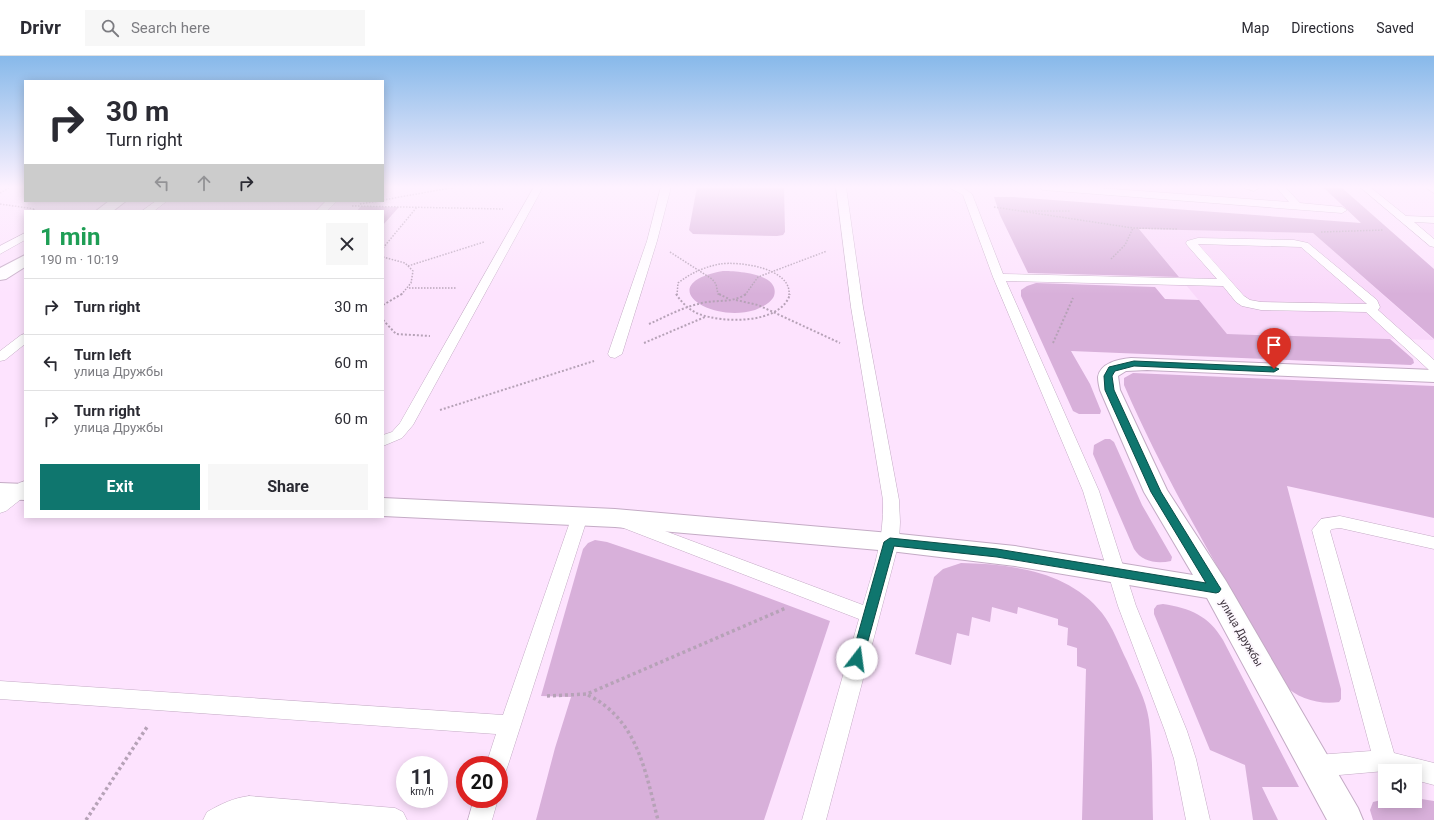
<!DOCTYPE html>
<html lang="en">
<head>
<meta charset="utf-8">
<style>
	:root { --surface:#fff; --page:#f7f7f7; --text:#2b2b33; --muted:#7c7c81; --line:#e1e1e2; --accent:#0f766e }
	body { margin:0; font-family:Roboto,sans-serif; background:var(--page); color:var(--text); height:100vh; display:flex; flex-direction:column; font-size:15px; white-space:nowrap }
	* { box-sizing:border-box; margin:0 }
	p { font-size:13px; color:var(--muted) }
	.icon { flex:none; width:22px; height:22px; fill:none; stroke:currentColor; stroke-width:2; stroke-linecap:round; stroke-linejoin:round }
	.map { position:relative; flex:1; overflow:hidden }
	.panel { position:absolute; left:24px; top:154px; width:360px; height:308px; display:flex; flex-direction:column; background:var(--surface); border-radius:0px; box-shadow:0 2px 10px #0003 }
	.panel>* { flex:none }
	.guide { position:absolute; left:24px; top:24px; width:360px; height:122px; border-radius:0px; box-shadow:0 2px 10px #0003; background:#fff; color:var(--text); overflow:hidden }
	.controls { position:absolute; left:1378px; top:708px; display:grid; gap:8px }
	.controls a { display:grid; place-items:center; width:44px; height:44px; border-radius:0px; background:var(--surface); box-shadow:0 2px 10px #0003; font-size:20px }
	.speed { position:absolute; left:396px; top:700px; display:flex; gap:8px; font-size:20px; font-weight:700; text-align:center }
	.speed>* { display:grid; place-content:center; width:52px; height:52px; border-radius:50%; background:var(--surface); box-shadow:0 2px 10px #0003; line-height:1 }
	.speed small { font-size:10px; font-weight:400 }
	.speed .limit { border:6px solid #d22; background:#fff; color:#111 }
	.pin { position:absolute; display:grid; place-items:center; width:34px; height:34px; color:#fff; margin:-41px -17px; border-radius:50% 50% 50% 0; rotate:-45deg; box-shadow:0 0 4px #0007 }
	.pin .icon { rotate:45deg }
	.me { position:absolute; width:44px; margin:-22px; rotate:15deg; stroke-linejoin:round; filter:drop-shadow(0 0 3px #0008) }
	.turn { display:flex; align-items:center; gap:14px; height:84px; padding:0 16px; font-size:18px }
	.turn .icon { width:52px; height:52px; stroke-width:2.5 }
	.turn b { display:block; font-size:28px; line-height:34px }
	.lanes { display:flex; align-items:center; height:38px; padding:0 16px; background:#0003; justify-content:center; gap:20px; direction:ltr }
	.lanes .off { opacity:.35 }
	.round { display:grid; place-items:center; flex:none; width:42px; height:42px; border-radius:0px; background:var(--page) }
	.summary { display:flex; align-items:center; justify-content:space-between; height:68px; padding:0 16px }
	h1 { font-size:24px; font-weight:700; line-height:30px; color:#1e9e55 }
	.cta { display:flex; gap:8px; margin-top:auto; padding:8px 16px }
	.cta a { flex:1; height:46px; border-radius:0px; background:var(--accent); color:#fff; font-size:16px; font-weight:700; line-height:46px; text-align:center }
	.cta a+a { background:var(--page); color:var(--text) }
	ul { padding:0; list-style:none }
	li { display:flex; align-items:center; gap:12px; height:56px; padding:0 16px; border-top:1px solid var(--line) }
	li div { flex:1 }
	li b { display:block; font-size:15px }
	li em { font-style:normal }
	header { display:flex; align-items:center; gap:24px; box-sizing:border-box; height:56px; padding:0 20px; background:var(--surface); border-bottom:1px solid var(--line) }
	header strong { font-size:19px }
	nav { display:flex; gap:22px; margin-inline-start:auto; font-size:14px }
	.search { width:280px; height:36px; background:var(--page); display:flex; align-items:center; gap:10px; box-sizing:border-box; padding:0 14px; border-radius:0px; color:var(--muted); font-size:15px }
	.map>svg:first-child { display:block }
</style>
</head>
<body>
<header>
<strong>Drivr</strong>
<div class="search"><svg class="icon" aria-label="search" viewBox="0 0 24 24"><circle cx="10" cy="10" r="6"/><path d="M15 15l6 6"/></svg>Search here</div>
<nav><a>Map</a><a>Directions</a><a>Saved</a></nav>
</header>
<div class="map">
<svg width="1434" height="764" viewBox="0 0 1434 764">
	<rect width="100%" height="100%" fill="#fde3fe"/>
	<!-- built -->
	<path fill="#f9d8fa" d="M1139 173 1313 177 1434 284 1227 278Z"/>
	<!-- green -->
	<path fill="#d8b0da" d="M697 131H784L785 176 783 179 777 180 693 178 689 174Z
		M1323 131H1341L1434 213V283L1313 177 1139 173 1179 221 1028 217 1000 159 994 141H1013L1361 167Z
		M361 150 399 151 383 169V155H357Z
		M723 215C735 215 781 217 774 240 771 247 762 251 755 254 709 268 652 228 723 215Z
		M1036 227 1155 231 1165 243 1199 244 1227 278 1390 283 1413 303 1414 307 1411 309 1071 295 1090 328 1101 355 1100 358H1079L1073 355 1021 240V234L1027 230Z
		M1133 317 1434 330V462L1287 430 1341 633V643L1339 646C1320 649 1297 643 1284 628 1229 529 1169 433 1124 329V322Z
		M1105 383H1110L1114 386 1142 449 1172 501 1171 505C1157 508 1142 506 1134 493L1093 398 1094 389Z
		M595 484 607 486 731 528 830 565 764 764H536L555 692 571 641 541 640 583 493 588 487Z
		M961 507C1011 508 1069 515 1102 557 1113 571 1119 589 1127 605 1135 624 1146 643 1149 664 1153 697 1152 731 1153 764H1082L1086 613 1077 610V592L1067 589 1068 572 1058 569V563L1018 551 1017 558 992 551 990 566 972 561 969 580 957 577 951 609 915 598 934 521 943 513Z
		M1163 548C1190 552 1209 560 1223 584L1299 731H1262L1278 764H1253L1245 709 1210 694 1154 558V553L1157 549Z
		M1415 742 1434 745V764H1373L1370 754 1373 746 1385 743V745H1415Z"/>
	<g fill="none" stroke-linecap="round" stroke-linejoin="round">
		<!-- service casing -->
		<g stroke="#c4abc5" stroke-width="1">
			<path id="service" d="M534 131H543L413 369 402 382 383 390V379L392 376 400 367Z
				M661 131H671L657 185 622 298 615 302 610 301 608 298 647 185Z
				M836 131H846L863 251 899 444 900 466 899 486 826 764H802L859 563 621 471 619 467 621 463 627 461 633 463 863 549C874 511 884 484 883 444L851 251Z
				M948 131H962L972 138 1003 218 1217 223 1187 189 1186 187 1187 185 1198 182 1294 184 1308 187 1377 244 1380 251 1378 254 1434 304V315L1429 314 1366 256 1261 254 1242 250 1236 246 1223 230 1006 225 1099 435 1136 550 1187 675 1196 703 1210 764H1186L1174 703 1165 675 1118 550 1083 435 993 221 963 139ZM1198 188 1301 191 1367 248 1261 246 1250 244 1244 240Z
				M1039 131H1086L1289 146 1276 131H1285L1300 147 1342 151 1347 154 1342 157 1043 134Z
				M1241 131H1258L1259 132 1254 135Z
				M1360 131H1370L1406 160 1434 161V167L1414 166 1434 183V191L1430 190Z
				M1425 131H1434V137Z
				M156 145H167L154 155H142Z
				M326 145H337L327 155H316Z
				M25 177V184L0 198V190Z
				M25 278V288L5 304 0 305V295L21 279Z
				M25 425V440L6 455 0 457V442L19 427Z
				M580 454 586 456 588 460 508 709 505 717 499 719V709H486L496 678 0 643V625L503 659 572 460 574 456Z
				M1340 460 1434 481V493L1340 472 1332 473 1330 475 1394 697 1434 707V729L1415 724V715H1385L1316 721 1308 718 1305 710 1308 702 1316 699 1371 695 1312 474 1321 463Z
				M249 740 395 752 403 756 407 764H203L207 756C221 748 233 742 249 740Z
				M474 743H498L492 764H468Z"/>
		</g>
		<!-- minor casing -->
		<g stroke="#c4abc5" stroke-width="2">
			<path id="minor" d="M109 145H126L113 155H96Z
				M25 199V211L6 223 0 224V212Z
				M1131 302 1434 314V326L1147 314 1126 315 1118 320 1120 334 1167 434 1226 525 1358 752 1363 764H1327L1207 542 1015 510 890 495 615 471 383 460V442L615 453 890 477 1015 490 1193 519 1144 436 1100 334C1099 330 1098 325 1098 321 1100 307 1119 303 1131 302Z
				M0 427 25 428V444L0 443Z"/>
		</g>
		<!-- path-far2 -->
		<path stroke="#b6a2b7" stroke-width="1.5" stroke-dasharray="1.5 1.5" stroke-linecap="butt" d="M0 137 11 131
			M383 144 456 131
			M0 148 35 153 32 155
			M360 148 379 145
			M352 150 503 153
			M994 151 1133 172 1178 173
			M1023 155H1070
			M1321 176 1384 174
			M383 192 417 151
			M670 196 712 223 716 228 718 238 721 239
			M383 201 405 207 413 215 411 227 401 239
			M1111 203 1125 189 1133 172
			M408 210 484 186
			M409 232H456
			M677 239 678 227C691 217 704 211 720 208 739 205 792 212 789 239
			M745 239 758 221 827 195"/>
		<!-- path-far1 -->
		<path stroke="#b6a2b7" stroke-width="2" stroke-dasharray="2 2" stroke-linecap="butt" d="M676 238C682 247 689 254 699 258 722 267 781 269 790 238
			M719 238 729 243
			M736 244 758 249 840 287
			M383 249 402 238
			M383 264 396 278 430 280
			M649 268C665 261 681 252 698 248 713 243 732 248 746 238
			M644 287 705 261
			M1053 287 1073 242
			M440 354 594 305"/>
		<!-- path -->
		<path stroke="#b6a2b7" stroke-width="3.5" stroke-dasharray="3 3" stroke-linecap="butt" d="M588 639C638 664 645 715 658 764
			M547 640 587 638 786 552
			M86 764 147 671"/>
		<!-- service -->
		<use href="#service" fill="#fff" fill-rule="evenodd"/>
		<!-- minor -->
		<use href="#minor" fill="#fff" fill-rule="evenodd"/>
	</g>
	<!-- sky -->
	<linearGradient id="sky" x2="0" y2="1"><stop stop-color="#87b9ea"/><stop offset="0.55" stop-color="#fef2ff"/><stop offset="1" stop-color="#fef2ff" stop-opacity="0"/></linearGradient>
	<rect width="1434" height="238" fill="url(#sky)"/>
	<!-- route -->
	<path fill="#0f766e" stroke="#0a4d48" d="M1134 305 1274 311 1279 313 1274 316 1134 310 1115 315 1112 320 1114 334 1161 436 1219 530 1221 533 1219 536 1216 537 997 501 894 490 863 603 862 607 857 608 853 607 851 603 884 486 890 482 997 493 1206 527 1151 436 1105 334 1104 320 1109 311Z"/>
	<g text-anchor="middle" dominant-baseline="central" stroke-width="4" stroke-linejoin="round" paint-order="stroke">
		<!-- street labels -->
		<g font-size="11" fill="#3e343e" stroke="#fdf8fe">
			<text transform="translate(1241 577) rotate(60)">улица Дружбы</text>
		</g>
	</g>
</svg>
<div class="controls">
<a><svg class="icon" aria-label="sound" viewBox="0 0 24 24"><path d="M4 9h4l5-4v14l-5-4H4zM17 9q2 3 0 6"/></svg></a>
</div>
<div class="speed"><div>11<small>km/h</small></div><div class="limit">20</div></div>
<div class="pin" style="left:1274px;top:313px;background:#d93025"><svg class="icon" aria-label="arrive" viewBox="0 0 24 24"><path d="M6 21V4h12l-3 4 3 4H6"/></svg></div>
<svg class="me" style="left:857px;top:603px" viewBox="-20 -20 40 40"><circle r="19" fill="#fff"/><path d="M0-13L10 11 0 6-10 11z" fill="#0f766e"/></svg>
<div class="guide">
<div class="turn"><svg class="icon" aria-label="right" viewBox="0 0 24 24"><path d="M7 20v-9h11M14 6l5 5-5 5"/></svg><div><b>30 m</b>Turn right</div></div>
<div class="lanes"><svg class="icon off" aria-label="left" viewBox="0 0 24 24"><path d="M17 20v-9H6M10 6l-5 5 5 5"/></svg><svg class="icon off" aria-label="ahead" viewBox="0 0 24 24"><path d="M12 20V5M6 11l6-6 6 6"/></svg><svg class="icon" aria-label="right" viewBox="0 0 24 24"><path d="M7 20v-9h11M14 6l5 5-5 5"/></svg></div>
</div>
<section class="panel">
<div class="summary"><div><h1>1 min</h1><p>190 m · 10:19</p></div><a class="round"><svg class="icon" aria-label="close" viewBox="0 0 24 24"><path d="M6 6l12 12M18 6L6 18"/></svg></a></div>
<ul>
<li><svg class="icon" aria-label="right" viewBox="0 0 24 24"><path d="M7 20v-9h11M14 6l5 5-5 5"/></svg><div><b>Turn right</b></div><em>30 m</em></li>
<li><svg class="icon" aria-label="left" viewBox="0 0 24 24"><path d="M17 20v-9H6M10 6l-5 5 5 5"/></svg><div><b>Turn left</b><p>улица Дружбы</p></div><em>60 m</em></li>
<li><svg class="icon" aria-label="right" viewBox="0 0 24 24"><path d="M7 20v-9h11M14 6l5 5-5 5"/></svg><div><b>Turn right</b><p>улица Дружбы</p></div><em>60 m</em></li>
</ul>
<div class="cta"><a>Exit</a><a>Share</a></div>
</section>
</div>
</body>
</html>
